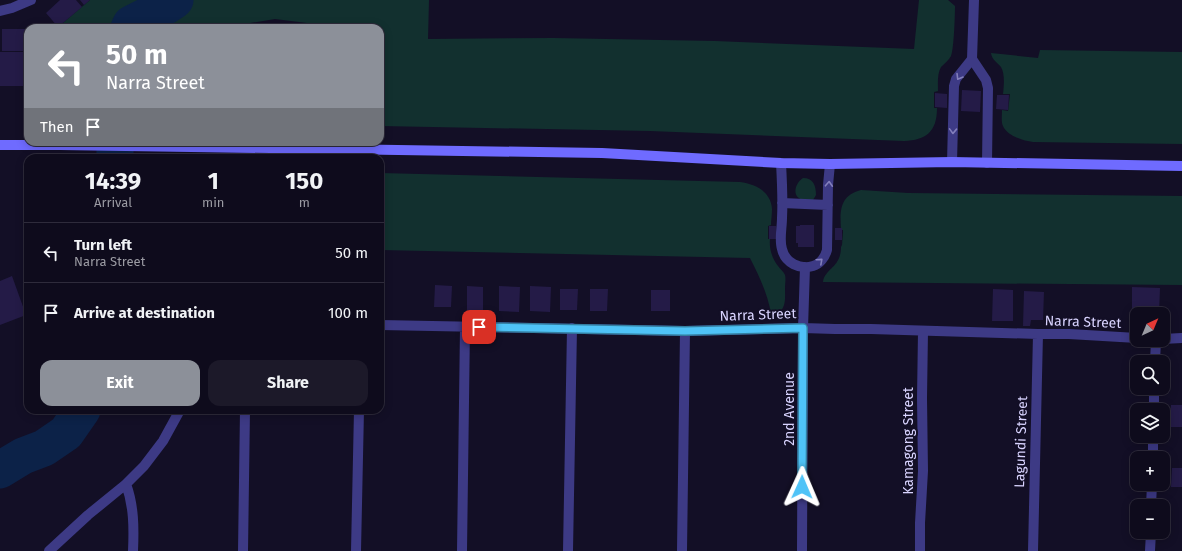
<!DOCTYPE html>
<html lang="en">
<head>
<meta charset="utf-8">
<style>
	:root { --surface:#0e0b1c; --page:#1c1929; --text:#f1f3f6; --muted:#9b9ba3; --line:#2e2b3b; --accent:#8c9099 }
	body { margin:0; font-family:"Fira Sans",sans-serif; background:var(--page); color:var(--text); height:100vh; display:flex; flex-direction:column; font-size:15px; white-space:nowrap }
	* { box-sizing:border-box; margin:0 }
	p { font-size:13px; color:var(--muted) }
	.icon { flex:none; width:22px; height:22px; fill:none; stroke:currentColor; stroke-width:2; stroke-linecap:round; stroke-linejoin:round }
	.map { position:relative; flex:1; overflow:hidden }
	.details { position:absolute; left:24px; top:154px; width:360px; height:260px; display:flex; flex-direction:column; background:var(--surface); border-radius:12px; box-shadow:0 2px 10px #0003,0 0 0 1px var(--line) }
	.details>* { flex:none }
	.top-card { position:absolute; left:24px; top:24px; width:360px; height:122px; border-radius:12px; box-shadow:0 2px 10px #0003,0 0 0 1px var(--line); background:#8c9099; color:#fff; overflow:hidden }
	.needle { width:26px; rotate:44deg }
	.buttons { position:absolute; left:1130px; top:307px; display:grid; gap:8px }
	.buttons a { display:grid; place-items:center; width:40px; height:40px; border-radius:8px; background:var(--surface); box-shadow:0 2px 10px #0003,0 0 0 1px var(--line); font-size:20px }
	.pin { position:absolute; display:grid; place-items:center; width:34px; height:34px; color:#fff; margin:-17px; border-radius:8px; box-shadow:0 2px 6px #0006 }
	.me { position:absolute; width:44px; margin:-22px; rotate:1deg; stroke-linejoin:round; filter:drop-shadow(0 0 3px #0008) }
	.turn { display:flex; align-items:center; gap:14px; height:84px; padding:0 16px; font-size:18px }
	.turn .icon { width:52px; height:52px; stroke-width:2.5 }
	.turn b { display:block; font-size:28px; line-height:34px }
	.then { display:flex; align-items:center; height:38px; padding:0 16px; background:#0003; gap:8px; font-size:15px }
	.eta { display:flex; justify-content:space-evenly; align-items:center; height:68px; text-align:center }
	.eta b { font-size:24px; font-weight:700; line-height:28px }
	.button { display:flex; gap:8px; margin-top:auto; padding:8px 16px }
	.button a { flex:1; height:46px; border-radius:12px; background:var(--accent); color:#fff; font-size:16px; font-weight:700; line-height:46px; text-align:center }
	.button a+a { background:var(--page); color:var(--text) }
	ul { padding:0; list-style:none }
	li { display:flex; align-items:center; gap:12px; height:60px; padding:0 16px; border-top:1px solid var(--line) }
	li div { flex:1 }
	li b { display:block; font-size:15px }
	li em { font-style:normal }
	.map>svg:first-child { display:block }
</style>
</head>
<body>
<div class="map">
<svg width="1182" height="551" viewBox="0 0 1182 551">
	<rect width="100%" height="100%" fill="#130f26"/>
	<!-- green -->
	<path fill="#12302f" d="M90 0H429L428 39 553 38 715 41 914 49 919 0H948L955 6C955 14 954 49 951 56 949 60 945 63 941 67 937 74 938 84 938 91L934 92V108H937C937 132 926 140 904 141L650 131 380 126V28H323L315 24 275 19 238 25 227 28H57Z
		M1040 50 1182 52V144L1033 142C1024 141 1007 136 1003 126 1001 122 1002 115 1002 110L1008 111 1010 94H1003C1004 85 1005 74 1001 67 997 62 992 60 991 53L1038 58Z
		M380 173 740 182C756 184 771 192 772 209 772 215 771 220 771 225L768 226V239H770C769 249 772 258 778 266 780 269 784 272 785 275 786 279 785 284 785 288 785 300 787 313 771 314 768 294 759 276 750 258L380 250Z
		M803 178C813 178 816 185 816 195L813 200C810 200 806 200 803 200 791 197 795 183 803 178Z
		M861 190 908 193 1182 196V285L823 282C825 268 841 268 841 247L842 245 843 232V230H841C840 211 839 196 861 190Z"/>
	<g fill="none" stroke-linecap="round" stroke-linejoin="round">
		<!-- river -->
		<path stroke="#0c2248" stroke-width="37" d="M129 28 131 24 166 6 175 0
			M115 158V142
			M0 470 23 456 44 448 66 433 82 410"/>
	</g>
	<!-- building -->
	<path fill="#241b47" d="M60 0H76L82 7 58 27 46 13Z
		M80 0H90L84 5Z
		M2 29H28V51H2Z
		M0 52H24V86H0Z
		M962 90 981 91 980 112 961 111Z
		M935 93 947 94V108L935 107Z
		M997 95H1009L1008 110 996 109Z
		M800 225H814V247H798V243H796V226H800Z
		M769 226H776V239H769Z
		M835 228H842V240H835Z
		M12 276 26 315 0 325V281Z
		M435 285 452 286 451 307H434Z
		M467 286 483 287V310H467Z
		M499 286 520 287 519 312 499 311Z
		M530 286 551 287 550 312 530 311Z
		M1132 287 1160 288 1159 314H1137V317L1132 316Z
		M560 289H578L577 310H560Z
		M590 289H608L607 311H590Z
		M993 289 1013 290V321H992Z
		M651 290H670V311H651Z
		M1024 291 1044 292 1043 320H1031L1030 326H1023Z
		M1171 405H1182V427H1170Z
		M1172 468H1182V487H1171Z"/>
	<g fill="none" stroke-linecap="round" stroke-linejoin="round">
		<!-- lane -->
		<path stroke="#3d3a85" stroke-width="10" d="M0 11 12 8 31 0"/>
		<!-- street -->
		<path stroke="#3d3a85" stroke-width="10" d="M972 59 986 80 988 88 987 163
			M952 162 954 86 956 79 972 59 974 0
			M781 163C782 181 783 200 782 218 782 228 779 240 782 249 785 263 800 270 813 266 820 264 825 257 827 250L828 185 830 164
			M782 203 828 205
			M380 325 685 331 803 328 835 329H871L1038 334H1069L1137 338
			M1163 339 1182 338
			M1155 362 1156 340
			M1154 410V388
			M1153 458V436
			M126 484C134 506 134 528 133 551
			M1151 506 1152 484
			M49 551 88 515 126 484 144 466 163 441 180 410
			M243 551 245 410
			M356 551 359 410
			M462 551 465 327
			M568 551 572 328
			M682 551 685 331
			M802 551 803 328 805 267
			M920 551V523L923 471 922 398 923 331
			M1033 551 1038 334
			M1150 551 1151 532"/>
		<!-- secondary -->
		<path stroke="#6f6bff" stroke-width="10" d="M0 145H60L602 153 781 163 830 164 952 162 1182 166"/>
	</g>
	<!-- one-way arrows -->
	<defs><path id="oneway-chevron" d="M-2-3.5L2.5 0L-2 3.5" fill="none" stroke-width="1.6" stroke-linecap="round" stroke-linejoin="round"/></defs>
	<g stroke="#837fbc">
		<use href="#oneway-chevron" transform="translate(959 77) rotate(121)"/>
		<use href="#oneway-chevron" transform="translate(953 131) rotate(92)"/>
		<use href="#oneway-chevron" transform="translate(829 184) rotate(-87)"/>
		<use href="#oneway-chevron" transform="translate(820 261) rotate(-42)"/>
	</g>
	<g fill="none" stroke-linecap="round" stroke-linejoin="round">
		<!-- route casing -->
		<g stroke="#337fa1" stroke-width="10">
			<path id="route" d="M479 327 685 331 803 328 802 487"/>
		</g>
		<!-- route -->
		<use href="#route" stroke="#4fc3f7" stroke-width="7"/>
	</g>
	<g text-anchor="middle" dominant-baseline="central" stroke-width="4" stroke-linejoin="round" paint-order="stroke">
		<!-- street labels -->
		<g font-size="14" fill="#d9d4ff" stroke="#130f26">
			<text transform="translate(758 315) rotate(-2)">Narra Street</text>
			<text transform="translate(1083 322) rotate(2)">Narra Street</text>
			<text transform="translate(789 409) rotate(-90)">2nd Avenue</text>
			<text transform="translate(908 441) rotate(-90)">Kamagong Street</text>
			<text transform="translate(1021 442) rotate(-88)">Lagundi Street</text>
		</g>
	</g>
</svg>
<div class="buttons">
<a><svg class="needle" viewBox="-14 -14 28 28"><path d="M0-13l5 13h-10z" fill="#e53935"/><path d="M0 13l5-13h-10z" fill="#9b9ba3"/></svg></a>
<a><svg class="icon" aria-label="search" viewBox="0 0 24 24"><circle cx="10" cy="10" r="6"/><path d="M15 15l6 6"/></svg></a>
<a><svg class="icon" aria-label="layers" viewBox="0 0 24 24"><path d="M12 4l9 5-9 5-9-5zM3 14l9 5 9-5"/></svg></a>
<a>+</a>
<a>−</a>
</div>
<div class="pin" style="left:479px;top:327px;background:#d93025"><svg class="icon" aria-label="arrive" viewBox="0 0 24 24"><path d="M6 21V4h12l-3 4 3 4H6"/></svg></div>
<svg class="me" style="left:802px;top:487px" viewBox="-20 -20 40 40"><path d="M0-17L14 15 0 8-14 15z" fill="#4fc3f7" stroke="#fff" stroke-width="4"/></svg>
<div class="top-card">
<div class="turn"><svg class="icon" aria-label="left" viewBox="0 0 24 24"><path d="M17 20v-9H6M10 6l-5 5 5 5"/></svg><div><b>50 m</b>Narra Street</div></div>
<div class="then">Then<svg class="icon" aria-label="arrive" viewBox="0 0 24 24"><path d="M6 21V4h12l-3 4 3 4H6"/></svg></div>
</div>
<section class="details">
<div class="eta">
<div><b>14:39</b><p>Arrival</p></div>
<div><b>1</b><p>min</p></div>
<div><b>150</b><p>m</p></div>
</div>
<ul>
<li><svg class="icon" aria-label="left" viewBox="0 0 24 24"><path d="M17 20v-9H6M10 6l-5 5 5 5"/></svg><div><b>Turn left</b><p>Narra Street</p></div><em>50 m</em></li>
<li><svg class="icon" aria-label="arrive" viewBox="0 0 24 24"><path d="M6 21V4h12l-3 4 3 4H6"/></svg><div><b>Arrive at destination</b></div><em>100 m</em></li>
</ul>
<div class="button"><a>Exit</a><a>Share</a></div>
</section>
</div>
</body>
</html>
